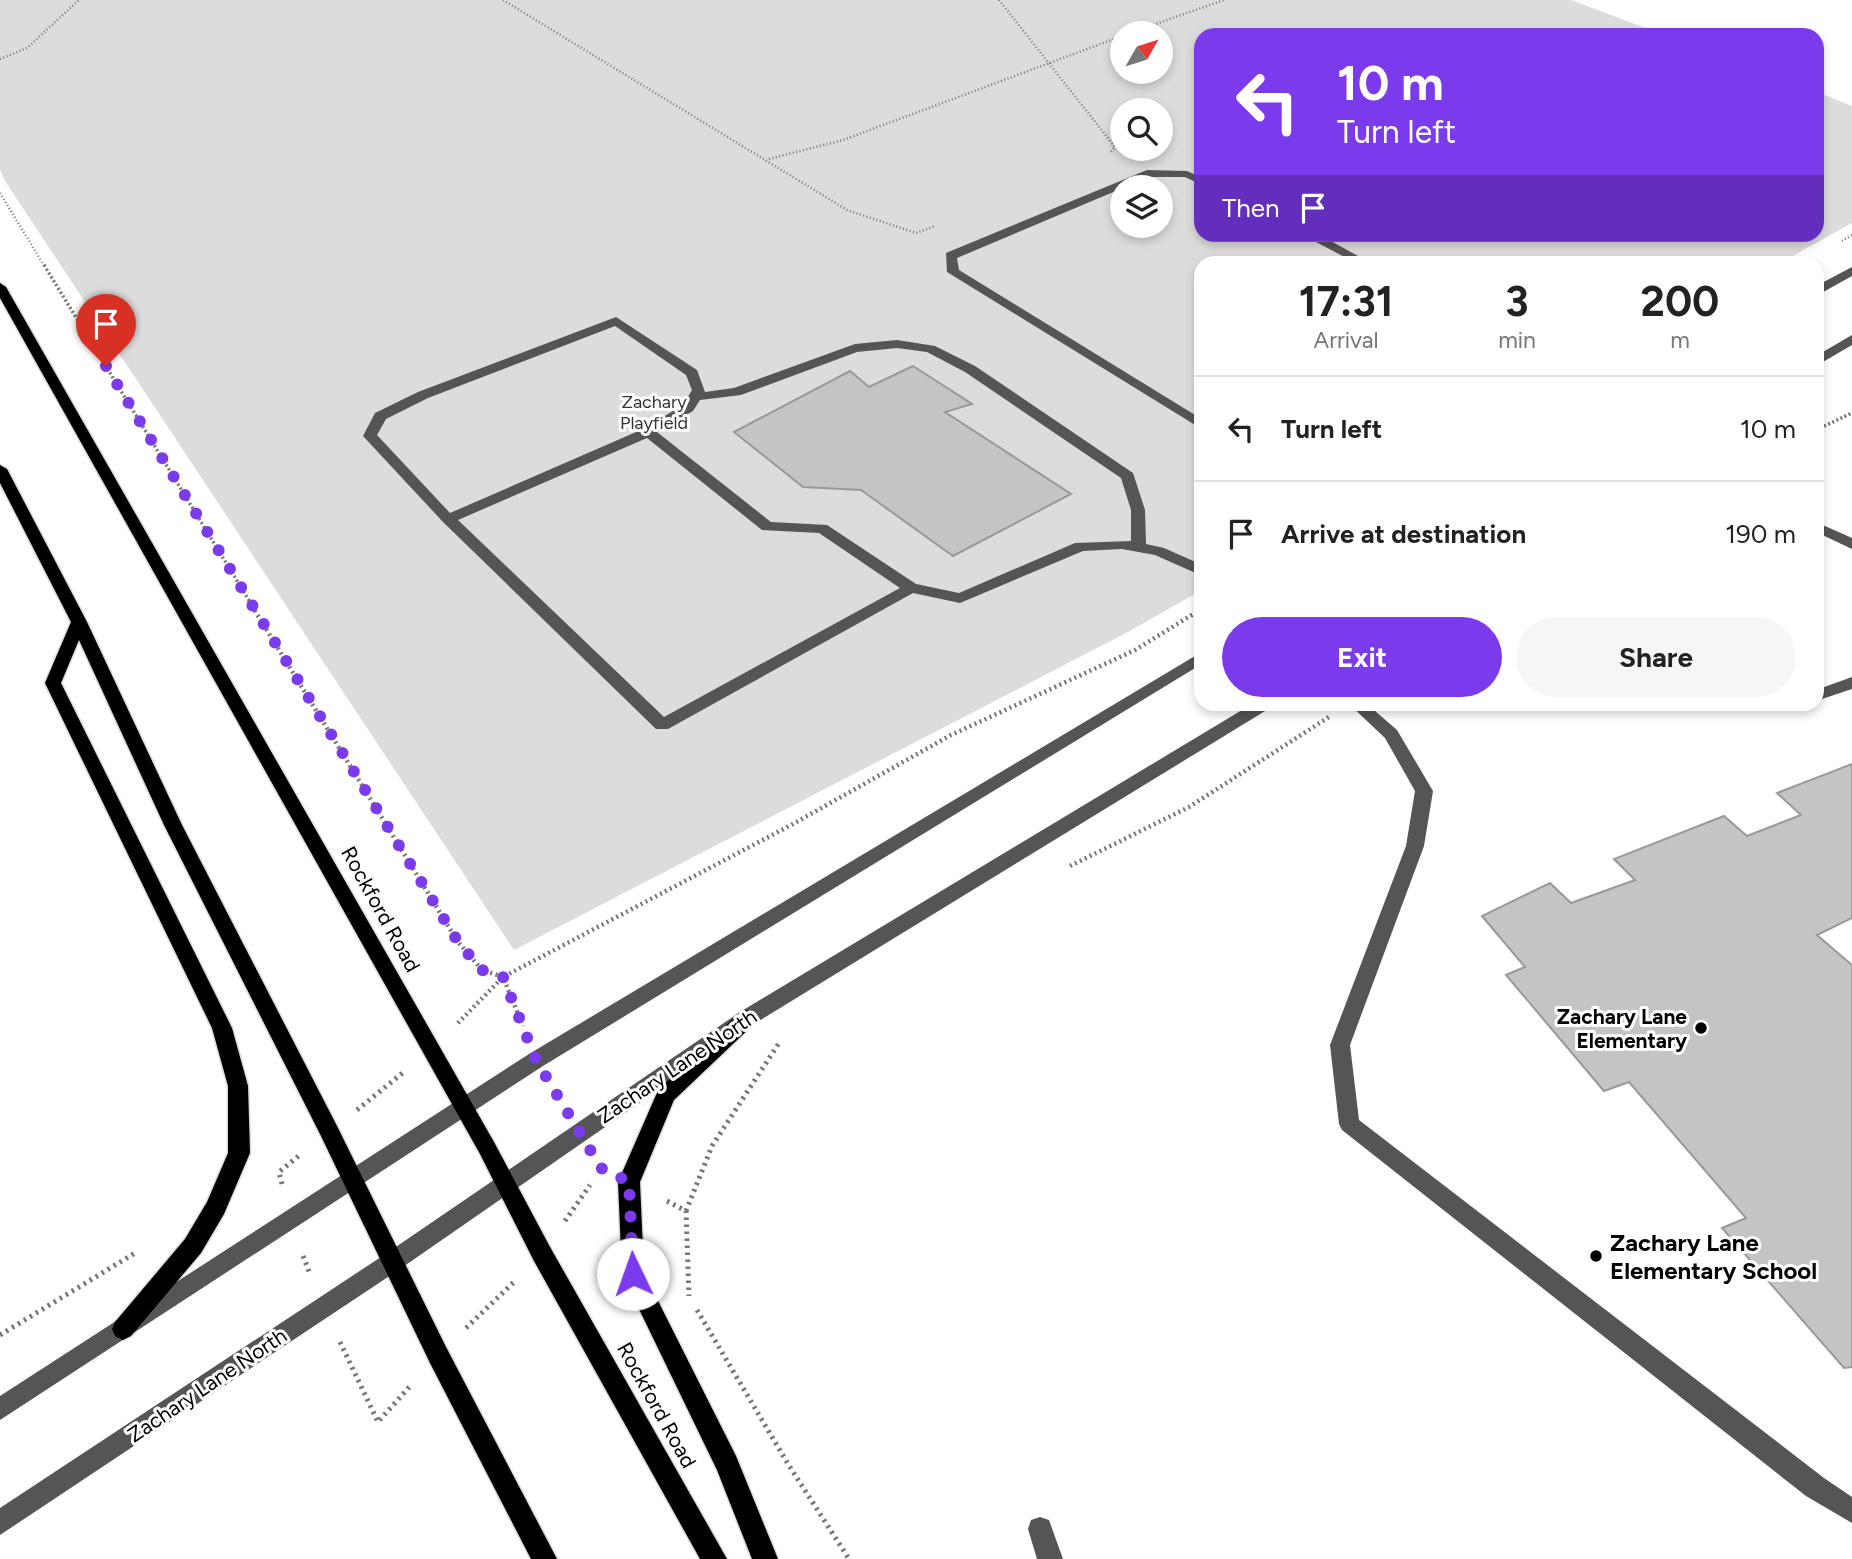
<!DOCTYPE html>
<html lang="en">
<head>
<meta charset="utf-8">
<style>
	:root { --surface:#fff; --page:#f6f6f6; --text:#222; --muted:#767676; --line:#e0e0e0; --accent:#7c3aed }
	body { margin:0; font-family:Figtree,sans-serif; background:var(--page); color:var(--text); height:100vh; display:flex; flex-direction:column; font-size:26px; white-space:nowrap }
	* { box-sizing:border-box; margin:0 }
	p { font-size:23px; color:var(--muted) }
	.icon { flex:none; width:38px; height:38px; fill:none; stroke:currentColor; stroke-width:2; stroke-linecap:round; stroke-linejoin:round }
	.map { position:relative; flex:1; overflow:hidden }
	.sheet { position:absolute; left:1194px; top:256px; width:630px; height:455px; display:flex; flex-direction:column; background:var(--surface); border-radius:21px; box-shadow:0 4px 10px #0003 }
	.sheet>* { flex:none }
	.guide { position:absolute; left:1194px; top:28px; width:630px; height:214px; border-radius:21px; box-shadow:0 4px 10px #0003; background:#7c3aed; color:#fff; overflow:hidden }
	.needle { width:46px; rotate:51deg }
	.fabs { position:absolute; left:1110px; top:21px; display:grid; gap:14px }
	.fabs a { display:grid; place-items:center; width:63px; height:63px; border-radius:50%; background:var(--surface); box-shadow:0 4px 10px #0003; font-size:35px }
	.pin { position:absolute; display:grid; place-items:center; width:60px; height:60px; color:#fff; margin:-72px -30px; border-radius:50% 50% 50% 0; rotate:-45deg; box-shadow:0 0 7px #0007 }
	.pin .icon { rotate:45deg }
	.me { position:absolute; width:77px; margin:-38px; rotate:357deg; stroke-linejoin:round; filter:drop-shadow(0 0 5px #0008) }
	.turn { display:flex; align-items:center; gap:24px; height:147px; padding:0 28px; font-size:32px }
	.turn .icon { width:91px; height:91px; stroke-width:2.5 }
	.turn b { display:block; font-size:49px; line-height:60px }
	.then { display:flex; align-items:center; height:66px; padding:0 28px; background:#0003; gap:14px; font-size:26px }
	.eta { display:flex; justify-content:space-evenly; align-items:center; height:119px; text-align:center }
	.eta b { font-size:42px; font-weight:700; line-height:49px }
	.primary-button { display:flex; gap:14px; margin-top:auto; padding:14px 28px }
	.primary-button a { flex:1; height:80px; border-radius:42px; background:var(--accent); color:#fff; font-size:28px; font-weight:700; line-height:80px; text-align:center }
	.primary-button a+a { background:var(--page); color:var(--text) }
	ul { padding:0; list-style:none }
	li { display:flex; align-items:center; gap:21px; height:105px; padding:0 28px; border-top:2px solid var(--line) }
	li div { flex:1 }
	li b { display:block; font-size:26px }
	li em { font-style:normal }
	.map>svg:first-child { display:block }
</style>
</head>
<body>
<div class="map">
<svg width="1852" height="1559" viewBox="0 0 1852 1559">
	<rect width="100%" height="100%" fill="#fff"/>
	<!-- green -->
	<path fill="#dcdcdc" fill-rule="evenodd" d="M0 0H1571L1664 35H1200V234H1816L1817 92 1852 106V223L1782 262H1200V591L1128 632 514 950 5 181 0 170ZM1122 33H1160V72H1122ZM1122 110H1160V149H1122ZM1122 187H1160V226H1122Z"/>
	<!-- building -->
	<path fill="#c4c4c4" stroke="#999" stroke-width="2" d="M913 366 972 404 945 412 1071 494 953 556 861 490 803 487 734 432 850 371 869 387Z
		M1852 764V918L1817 935 1852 965V1367L1844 1368 1722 1228 1746 1218 1629 1082 1604 1091 1506 975 1525 967 1482 916 1550 883 1571 903 1635 880 1614 859 1724 816 1747 836 1801 815 1777 793Z"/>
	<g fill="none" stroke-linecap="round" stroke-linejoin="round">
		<!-- major casing -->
		<g stroke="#dbdbdb" stroke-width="3">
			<path id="major" d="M0 283 6 287 494 1142 550 1247 727 1559H700L534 1261 480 1154 0 298Z
				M0 465 7 469 87 622 182 825 337 1126 446 1347 557 1559H531L430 1363 321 1136 164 825 79 640 61 683 232 1028 248 1086 250 1153 224 1214 201 1253 131 1336 123 1340 115 1336 112 1329 115 1322 185 1239 207 1202 228 1153V1086L212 1028 45 683 71 622 0 483Z
				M747 1010 754 1012 757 1018 754 1024 674 1100 640 1182 644 1273 736 1456 778 1559H752L717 1470 622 1274 618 1182 656 1095 659 1089 740 1012Z"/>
		</g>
		<!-- path-far3 -->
		<path stroke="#777" stroke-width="2.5" stroke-dasharray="1 2.5" stroke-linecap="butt" d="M503 0 847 210 916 233 935 226
			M999 0 1115 147 1110 153
			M1130 33 1224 0
			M0 59 27 48 79 0
			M769 159 843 140 1122 36
			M0 193 45 267
			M1842 241 1852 235"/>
		<!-- path-far2 -->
		<path stroke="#777" stroke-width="3.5" stroke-dasharray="2 2.5" stroke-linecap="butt" d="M44 265 250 602
			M1816 430 1852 413"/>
		<!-- path-far1 -->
		<path stroke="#777" stroke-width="4.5" stroke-dasharray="2 3.5" stroke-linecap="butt" d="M249 601 458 942 482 970 503 977 523 1026
			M1070 866 1189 807 1329 717
			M458 1023 503 977 793 824 951 735 1135 650 1200 610"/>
		<!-- path -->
		<path stroke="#777" stroke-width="5" stroke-dasharray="2.5 4.5" stroke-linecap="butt" d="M357 1110 405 1071
			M282 1184 279 1172 301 1154
			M667 1201 686 1211 689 1296
			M686 1211 712 1146 779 1043
			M565 1221 590 1185
			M303 1256 310 1274
			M697 1310 788 1464 849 1559
			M466 1328 515 1281
			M0 1335 135 1253
			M340 1342 378 1422 411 1385"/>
		<!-- minor -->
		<path fill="#555" fill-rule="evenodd" d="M1147 170 1187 171 1200 177V184L1185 177H1149L957 258 959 270 1200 418V428L947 272 946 253Z
			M1301 234H1318L1369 262H1354Z
			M1852 267V276L1816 296V286Z
			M616 317 697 370 705 392 734 388 855 344 897 340 935 346 975 366 1133 473 1145 510 1146 544 1164 548 1200 564V575L1155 555 1122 549 1083 551 960 603 913 593 668 729H656L443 522 363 436 375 413 418 392ZM615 326 686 375 692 390 683 405 643 429 450 513 377 435 386 419 428 398ZM897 348 927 352 965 372 1121 478 1131 510V541L1075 543 959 593 916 584 827 525 771 522 657 432 693 411 700 400 741 395 857 352ZM647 438 762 530 819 533 900 588 664 717 458 520Z
			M1852 335V345L1816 366V356Z
			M1816 522 1852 538V549L1816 532Z
			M1200 653V665L543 1066 0 1420V1396L529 1054Z
			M1852 677V689L1816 701V690Z
			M1252 704H1272L1270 708 754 1024 400 1269 0 1535V1508L384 1255 740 1012Z
			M1349 704H1367L1397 730 1433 791 1424 846 1350 1045 1359 1120 1824 1478 1852 1497V1523L1806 1496 1342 1130 1339 1124 1330 1045 1406 846 1415 791 1385 738Z
			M1040 1517 1049 1520 1063 1559H1037L1028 1529 1031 1520Z"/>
		<!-- major -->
		<use href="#major" fill="#000" fill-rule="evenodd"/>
	</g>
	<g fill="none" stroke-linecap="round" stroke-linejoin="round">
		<!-- route -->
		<path stroke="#7c3aed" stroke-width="12" stroke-dasharray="0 21.6" d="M106 366 458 942 482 970 503 977 536 1060 601 1168 629 1182 633 1274"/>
	</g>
	<!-- markers -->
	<g fill="#000" stroke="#fff" stroke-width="2.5">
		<circle cx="1701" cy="1028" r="7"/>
		<circle cx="1596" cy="1256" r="7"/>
	</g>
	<g text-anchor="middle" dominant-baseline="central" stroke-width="6" stroke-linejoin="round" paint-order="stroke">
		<!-- far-park labels -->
		<g font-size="18" fill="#333" stroke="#fff">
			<text x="654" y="402">Zachary<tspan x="654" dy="21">Playfield</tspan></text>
		</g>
		<!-- street labels -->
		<g font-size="21" fill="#000" stroke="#fff">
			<text transform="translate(381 909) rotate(61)">Rockford Road</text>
			<text transform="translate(677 1066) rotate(-34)">Zachary Lane North</text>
			<text transform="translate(207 1385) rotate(-34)">Zachary Lane North</text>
			<text transform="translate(657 1405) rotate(61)">Rockford Road</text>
		</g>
		<!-- poi labels -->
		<g font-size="21" font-weight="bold" fill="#000" stroke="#fff" text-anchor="end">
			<text x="1687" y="1016">Zachary Lane<tspan x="1687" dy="24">Elementary</tspan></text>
		</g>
		<!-- near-poi labels -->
		<g font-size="24" font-weight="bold" fill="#000" stroke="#fff" text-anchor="start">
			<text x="1610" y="1242">Zachary Lane<tspan x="1610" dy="28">Elementary School</tspan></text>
		</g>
	</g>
</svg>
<div class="fabs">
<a><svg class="needle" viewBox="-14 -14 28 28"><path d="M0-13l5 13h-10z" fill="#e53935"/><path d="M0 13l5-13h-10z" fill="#767676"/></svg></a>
<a><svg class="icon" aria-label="search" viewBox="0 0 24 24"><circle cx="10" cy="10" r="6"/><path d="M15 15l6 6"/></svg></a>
<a><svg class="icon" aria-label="layers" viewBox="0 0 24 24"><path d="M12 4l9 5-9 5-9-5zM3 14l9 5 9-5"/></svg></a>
</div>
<div class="pin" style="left:106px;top:366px;background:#d93025"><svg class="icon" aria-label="arrive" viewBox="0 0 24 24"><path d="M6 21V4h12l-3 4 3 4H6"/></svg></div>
<svg class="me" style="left:633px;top:1274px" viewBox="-20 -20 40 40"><circle r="19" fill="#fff"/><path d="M0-13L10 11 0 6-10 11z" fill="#7c3aed"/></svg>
<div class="guide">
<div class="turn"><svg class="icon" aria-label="left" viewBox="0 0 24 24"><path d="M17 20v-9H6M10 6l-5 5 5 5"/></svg><div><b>10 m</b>Turn left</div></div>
<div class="then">Then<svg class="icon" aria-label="arrive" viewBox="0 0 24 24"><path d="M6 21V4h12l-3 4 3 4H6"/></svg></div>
</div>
<section class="sheet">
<div class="eta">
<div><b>17:31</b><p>Arrival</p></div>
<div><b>3</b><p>min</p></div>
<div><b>200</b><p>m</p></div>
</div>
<ul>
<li><svg class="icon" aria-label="left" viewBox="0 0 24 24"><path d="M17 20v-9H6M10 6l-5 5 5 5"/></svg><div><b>Turn left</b></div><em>10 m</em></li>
<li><svg class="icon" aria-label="arrive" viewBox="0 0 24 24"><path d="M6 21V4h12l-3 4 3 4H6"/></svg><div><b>Arrive at destination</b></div><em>190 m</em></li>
</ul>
<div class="primary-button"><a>Exit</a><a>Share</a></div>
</section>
</div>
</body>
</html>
